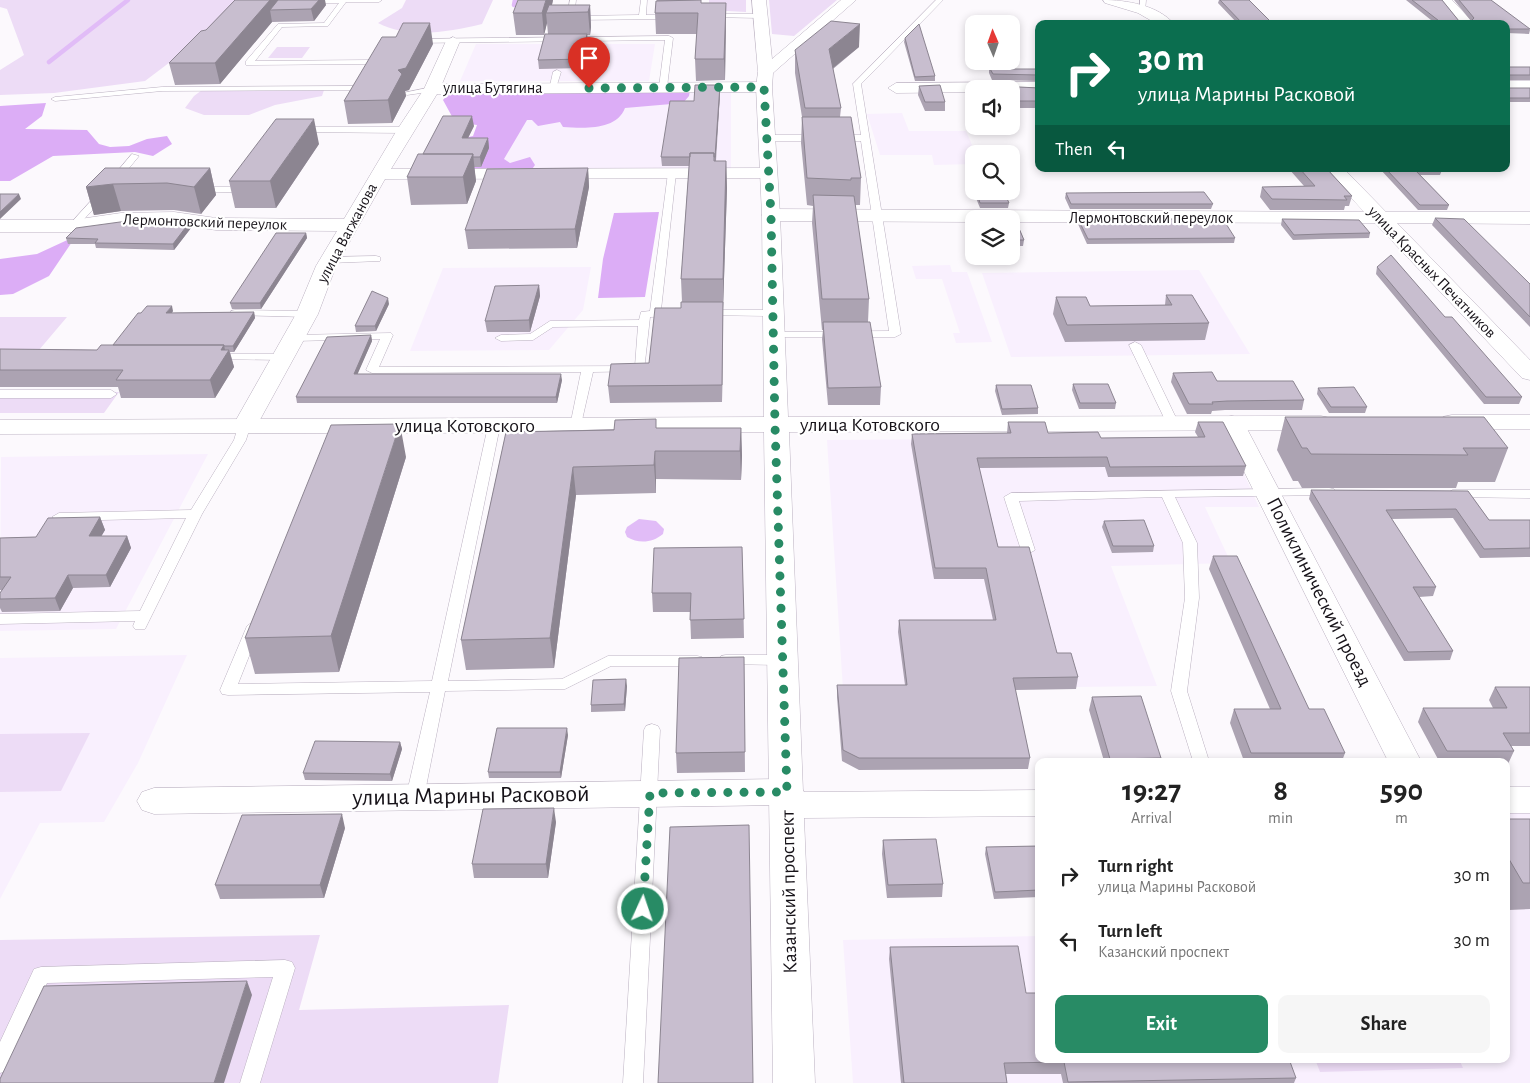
<!DOCTYPE html>
<html lang="en">
<head>
<meta charset="utf-8">
<style>
	:root { --surface:#fff; --page:#f6f6f6; --text:#222; --muted:#767676; --accent:#288b65 }
	body { margin:0; font-family:"Alegreya Sans",sans-serif; background:var(--page); color:var(--text); height:100vh; display:flex; flex-direction:column; font-size:19px; white-space:nowrap }
	* { box-sizing:border-box; margin:0 }
	p { font-size:16px; color:var(--muted) }
	.icon { flex:none; width:28px; height:28px; fill:none; stroke:currentColor; stroke-width:2; stroke-linecap:round; stroke-linejoin:round }
	.map { position:relative; flex:1; overflow:hidden }
	.details { position:absolute; left:1035px; top:758px; width:475px; height:305px; display:flex; flex-direction:column; background:var(--surface); border-radius:10px; box-shadow:0 2px 8px #0003 }
	.details>* { flex:none }
	.hud { position:absolute; left:1035px; top:20px; width:475px; height:152px; border-radius:10px; box-shadow:0 2px 8px #0003; background:#0b6e4f; color:#fff; overflow:hidden }
	.needle { width:32px; rotate:358deg }
	.fabs { position:absolute; left:965px; top:15px; display:grid; gap:10px }
	.fabs a { display:grid; place-items:center; width:55px; height:55px; border-radius:10px; background:var(--surface); box-shadow:0 2px 8px #0003; font-size:25px }
	.pin { position:absolute; display:grid; place-items:center; width:42px; height:42px; color:#fff; margin:-51px -21px; border-radius:50% 50% 50% 0; rotate:-45deg; box-shadow:0 0 5px #0007 }
	.pin .icon { rotate:45deg }
	.me { position:absolute; width:55px; margin:-28px; rotate:3deg; stroke-linejoin:round; filter:drop-shadow(0 0 4px #0008) }
	.turn { display:flex; align-items:center; gap:18px; height:105px; padding:0 20px; font-size:22px }
	.turn .icon { width:65px; height:65px; stroke-width:2.5 }
	.turn b { display:block; font-size:35px; line-height:42px }
	.then { display:flex; align-items:center; height:48px; padding:0 20px; background:#0003; gap:10px; font-size:19px }
	.eta { display:flex; justify-content:space-evenly; align-items:center; height:85px; text-align:center }
	.eta b { font-size:30px; font-weight:700; line-height:35px }
	.cta { display:flex; gap:10px; margin-top:auto; padding:10px 20px }
	.cta a { flex:1; height:58px; border-radius:10px; background:var(--accent); color:#fff; font-size:20px; font-weight:700; line-height:58px; text-align:center }
	.cta a+a { background:var(--page); color:var(--text) }
	ul { padding:0; list-style:none }
	li { display:flex; align-items:center; gap:15px; height:65px; padding:0 20px }
	li div { flex:1 }
	li b { display:block; font-size:19px }
	li em { font-style:normal }
	.map>svg:first-child { display:block }
</style>
</head>
<body>
<div class="map">
<svg width="1530" height="1083" viewBox="0 0 1530 1083">
	<rect width="100%" height="100%" fill="#fcf9fd"/>
	<!-- built -->
	<path fill="#f9f0fe" d="M476 44H655L649 81H460Z
		M731 91V169L484 170 514 93Z
		M902 113 909 131H966L976 154H974V164L934 165 932 155H880L867 114Z
		M950 265 952 272H967L992 342 956 343 953 333H960L942 279H916L912 266Z
		M591 267 583 310 549 350 410 351 443 268Z
		M1199 270 1250 354 1011 357 982 273Z
		M1227 437 1259 507H1205L1231 563 1111 566 1157 686 843 690 827 440Z
		M208 454 116 629 0 631 1 457Z
		M187 655 138 763 104 822 40 823 0 899V658Z
		M1506 807H1530V1083H853L843 940 1039 936V1059H1506Z"/>
	<!-- green -->
	<path fill="#eddcf6" d="M0 0H236L190 47 145 81 54 93 0 95V70L24 55 7 9 0 7Z
		M406 0H493L482 24C449 32 409 39 378 23L402 8Z
		M709 0H746V12L709 10Z
		M769 0H837L794 36 772 34Z
		M277 47H310L302 58H268Z
		M202 90H324L322 96 275 105 249 115H204L185 108 194 96Z
		M0 317H67L39 350H0Z
		M0 392H119L104 413H0Z
		M90 733 61 791 0 792V734Z
		M320 935 299 1010 509 1005 498 1083H0V940Z
		M1315 1059H1459L1463 1068 1320 1072Z"/>
	<!-- forest -->
	<path fill="#dcadf6" d="M690 90 689 96 683 103 625 108C616 131 584 128 563 127L560 122 538 126 532 120H527L504 159 510 163 530 157 535 165 530 172H436L430 146 473 136 477 125 455 122 443 100 449 92Z
		M46 103 42 116 25 129 87 130 99 144 110 147 129 146 147 139 167 136 172 144 153 156 135 152 53 156 10 181H0V106Z
		M659 212 645 297 598 298 603 259 614 213Z
		M76 236 49 276 13 294 0 295V259L37 254Z"/>
	<!-- water -->
	<path fill="#e1bcf7" d="M639 519 656 521 664 529 663 534C652 543 639 544 627 537L625 532 627 527Z"/>
	<g fill="none" stroke-linecap="round" stroke-linejoin="round">
		<!-- stream -->
		<path stroke="#e1bcf7" stroke-width="4.5" d="M514 5 515 0
			M49 62 128 0"/>
		<!-- lane casing -->
		<g stroke="#bbb1c1" stroke-width="1">
			<path id="lane" d="M305 0H382L379 2H346L328 26 282 27 255 61 371 60H374V64L246 65V61L278 24 324 23 339 3H308Z
				M570 0H576L574 16 639 15 641 0H647L646 15H674L677 17 674 19 570 20 567 18Z
				M936 0H943L861 84 901 334 895 337H770V333L774 332 889 331 861 141H766L762 138 766 135H861L853 84Z
				M1140 0H1146L1145 11 1140 10Z
				M708 14H761L764 16 761 18 706 17Z
				M669 36 673 38 667 87 663 89 659 87 665 40 414 43 410 41 414 39Z
				M557 70 561 72 556 88 549 90 553 72Z
				M355 86 359 88 358 90 162 91 55 101 51 99 55 97 162 87Z
				M432 87 436 89 435 91 407 95 403 93Z
				M298 127H405L409 130 405 133 295 132V128Z
				M132 154 139 156 116 184H110V180Z
				M672 170 676 173 661 310H673L678 313 673 316 650 317 644 371 593 372 580 429H572L570 426 581 372 372 373 366 370 380 339 294 341 288 338 294 335 391 333 393 335 379 367 635 366 638 326 553 327 533 340 501 341 495 338 501 335 530 334 550 321 639 320 641 312 650 311 668 173Z
				M240 175 247 177 236 192 198 193 193 190 198 187H230Z
				M100 191 108 193 76 228H70V224Z
				M376 256 380 257V261L330 263 325 260 330 257Z
				M235 310 307 311 312 314 307 317 231 315V311Z
				M704 310H773L778 313 773 316 700 315 699 313Z
				M1135 342 1141 345 1179 424 1177 427 1173 428 1167 424 1129 345Z
				M214 354H283L289 357 283 360 210 359 208 357Z
				M0 390H111L117 394 111 398H0Z
				M494 422 500 426 448 681 562 679 608 656H697L702 657 705 661 702 665 697 666H611L565 689 445 691 424 797 421 802 415 803 409 802 406 797 430 692 228 695 222 694 220 690 247 626 254 621 261 626 238 684 432 681 488 426Z
				M244 423 250 427 246 440 202 514 145 629H135L133 626 135 621 0 624V614L140 611 186 518 59 521 52 517 59 513 191 510 234 440 238 427Z
				M1329 488 1334 489 1336 492 1334 495 1175 497 1197 543 1199 598 1187 691 1209 761H1193L1171 691 1185 598 1183 543 1162 497 1019 501 1035 550 1028 554 1021 550 1004 497 1011 493Z
				M1453 490H1530V498L1448 497 1446 494Z
				M726 655H783L788 656 791 660 788 664 783 665 721 664 718 660 721 656Z
				M652 724 658 726 660 730 643 1083H623L644 730 646 726Z
				M285 960 292 962 295 968 260 1083H240L273 977 47 983 7 1071 0 1073V1042L34 969 41 967Z"/>
		</g>
		<!-- street casing -->
		<g stroke="#bbb1c1" stroke-width="1">
			<path id="street" d="M1103 0C1126 0 1158 5 1174 24H1157L1138 13 1105 3Z
				M1438 0H1452L1469 18 1471 21 1469 24H1459Z
				M453 37 460 41 442 84 764 82 772 87 764 92 437 94 391 169 768 168 774 169 777 173 774 177 768 178 385 179 336 266 318 314 256 427 253 432 244 434 235 432 232 427 296 314 316 266 337 231 216 230 174 224 121 225 73 232H0V220H73L121 213 174 212 216 218 344 219 397 130 424 89 446 41Z
				M1506 81H1530V91H1506Z
				M1039 82V92L974 89V92L896 93 888 88 896 83Z
				M1325 169H1344L1386 212H1530V224L1397 223 1530 360V380L1522 378 1375 223 1011 222V219H974V222L771 221 764 219 762 215 764 211 771 209 1364 212Z
				M1232 416 1241 418 1244 423 1421 761H1388L1220 423 1223 418Z
				M787 779 799 783 804 792 799 801 787 805 154 814 142 810 137 801 142 792 154 788Z"/>
		</g>
		<!-- secondary casing -->
		<g stroke="#bbb1c1" stroke-width="1">
			<path id="secondary" d="M752 0H766L772 59 841 0H856L773 73 772 87 780 215 788 417 1321 416 1330 418 1333 423 1330 428 1321 430 789 432 803 792 1039 790V816L804 818 815 1083H773L764 432 0 434V420L764 417 762 215 756 87 758 72Z
				M1452 415H1530V429H1452L1443 427 1440 422 1443 417Z
				M1506 787H1530V813H1506Z"/>
		</g>
		<!-- lane -->
		<use href="#lane" fill="#fff" fill-rule="evenodd"/>
		<!-- street -->
		<use href="#street" fill="#fff" fill-rule="evenodd"/>
		<!-- secondary -->
		<use href="#secondary" fill="#fff" fill-rule="evenodd"/>
	</g>
	<!-- wall -->
	<path fill="#aca3b2" d="M235 0 326 5 314 21 272 22 220 84 175 85 169 63 206 30Z
		M553 0 552 5H590L591 27 590 35H587L588 42 583 68 539 69 538 60 548 34 547 23 544 35H516L513 13Z
		M657 0H701V3H726L725 80 696 81 695 59 697 34H656L655 13Z
		M1219 0H1249L1271 22 1277 24H1238L1218 3Z
		M1406 0H1442L1459 21 1470 22 1471 21 1454 0H1491L1530 30 1529 34 1506 33V24H1436Z
		M905 38 935 76V81H915L904 42Z
		M433 44 409 90 405 91 406 96 392 123 348 124 344 101Z
		M859 47 833 69 841 108 840 117 861 178 860 205H855L869 299 868 322 881 387 880 405H828L822 339 823 330H822L812 223 813 206 807 205 801 143 802 117 795 73V50Z
		M989 67 1011 69H1039V81L992 80 989 73Z
		M1506 67H1530V80H1506Z
		M720 85V94L716 161H726L727 188 723 309 722 402 610 403 608 386 649 363 681 308 682 302 681 279 689 166H662L661 157 694 101Z
		M919 86 945 102V111H925L918 95Z
		M999 86 1039 88V108H1011V89H998Z
		M1506 88H1530V102H1506Z
		M474 126 468 138H488L489 148 481 167H474L476 181 467 204 411 205 407 177 423 154Z
		M319 144 276 208H235L229 181Z
		M210 168 216 195 201 214 174 210 121 211 94 215 86 187Z
		M588 168 589 187 577 248 468 249 465 230Z
		M1289 169H1327L1352 196 1349 206H1345L1344 210H1270L1260 197 1262 187 1304 186Z
		M1380 169H1441L1442 170 1440 175H1420L1449 205 1447 210H1418Z
		M977 193 1009 203 1008 208H980L976 198Z
		M1066 193 1213 204 1211 209H1070L1065 198Z
		M985 216H1010V218L1015 219 1024 240 1023 246H1011V219H985Z
		M1435 218 1530 284V327L1432 225Z
		M1078 219 1235 238 1234 243 1087 244 1078 224Z
		M1282 219 1370 233 1369 238 1321 239 1293 240 1281 225Z
		M191 228 174 250 96 248 95 244H68L66 238Z
		M306 233 307 238 261 309H232L230 303Z
		M1377 267 1445 317 1522 397 1519 404H1484L1376 274Z
		M539 285 540 296 530 332H487L485 321Z
		M1166 295 1209 323 1205 340 1065 342 1053 314 1056 297 1090 306 1165 305Z
		M389 304 376 331 356 332 355 326Z
		M173 311 172 313 254 312 255 318 234 352H230L234 367 215 398H121L118 387H0V349L97 350 113 345Z
		M371 335 372 341 357 374 562 380 557 403H297L296 397Z
		M1173 373 1217 381 1304 400 1302 410H1225L1212 411 1211 414H1187L1171 382Z
		M1073 384 1116 403 1115 409H1079L1072 390Z
		M996 385 1038 408V414L1002 415 995 391Z
		M1318 388 1367 407 1365 413H1329L1317 394Z
		M1285 417 1508 448 1495 482H1458L1456 488H1302L1298 481H1293L1277 450Z
		M1008 422 1048 433 1101 438 1198 437 1195 432 1198 422 1246 466 1243 476 1108 477 1105 467 979 468 998 547 1057 653 1078 677 1076 689 1015 690 1030 758 1028 769 859 770 842 761 837 697V685H905L898 632 899 620H993L984 579H934L911 444 912 434 1007 433Z
		M657 428H741L742 456 741 480 656 479V493L576 495 554 668 466 670 461 640 506 432Z
		M406 457 339 672 255 674 245 638Z
		M1311 490 1468 491 1489 520H1530V557L1480 558 1453 518 1391 519 1436 587 1433 596 1419 597 1453 651 1450 660 1404 661 1309 499Z
		M100 517 105 530 101 536H127L131 548 110 587 73 588 60 611 2 612 0 608V593L2 590H0V538L36 537Z
		M1104 521 1154 546 1153 552 1112 553 1102 527Z
		M742 547 744 638 691 639 690 612H653L652 593Z
		M1213 556 1309 709 1345 753 1342 761H1244L1230 723 1234 709H1270L1209 569Z
		M744 657 745 772 677 773 676 753Z
		M627 686 625 711 591 712V705Z
		M1495 687H1530V746H1511L1514 751 1508 764H1506V761H1439L1418 722 1423 708H1493L1489 700Z
		M1092 697 1161 758V761H1104L1089 710Z
		M568 735 561 778H489L488 772Z
		M400 742 402 749 392 781 305 780 303 773Z
		M1506 819H1530V909L1509 910 1506 904Z
		M556 822 548 878H474L472 864Z
		M345 828 324 898 220 899 215 885Z
		M883 840 943 884 942 897 887 898 882 854Z
		M1039 846V897L994 899 985 854 986 847Z
		M890 947 1026 993 1296 1078 1294 1083H1063L1061 1074H1006L1007 1083H901L889 959Z"/>
	<!-- shaded-wall -->
	<path fill="#8c8591" d="M270 0H279L270 10 272 22 220 84 215 63Z
		M319 0H325L326 5 314 21 311 9Z
		M546 0H553L550 13H546L547 23 544 35 542 13Z
		M726 3V23L725 80 724 59Z
		M590 5 591 27 590 35 588 12Z
		M430 23 433 44 409 90 405 91 406 96 392 123 388 100 398 70Z
		M860 24 859 47 828 72 829 49Z
		M587 34 588 42 583 68 582 59Z
		M720 85V94L715 166V157Z
		M472 116 474 126 463 148 462 138Z
		M314 119 319 144 276 208 270 181Z
		M488 138 489 148 481 167 480 157Z
		M473 154 476 181 467 204 463 177Z
		M726 161 727 188 723 309V279Z
		M210 168 216 195 201 214 194 187Z
		M588 168 589 187 577 248 575 229Z
		M113 184 121 211 94 215 86 187Z
		M19 194 21 199 0 219V212Z
		M189 223 191 228 174 250 173 244Z
		M306 233 307 238 261 309 260 303Z
		M539 285 540 296 530 332 529 320Z
		M388 298 389 304 376 331 375 326Z
		M723 302V318L722 402V385Z
		M172 306 173 311 168 319 166 313Z
		M254 312 255 318 234 352 233 346Z
		M371 335 372 341 355 380 354 374Z
		M224 345 226 355 229 350 234 367 215 398 210 380 221 350Z
		M561 374 562 380 557 403 556 397Z
		M400 424 406 457 339 672 331 636Z
		M741 428 742 456 741 480 740 451Z
		M655 451 656 479V493L654 465Z
		M573 467 576 495 554 668 550 638Z
		M100 517 105 530 94 549 89 536Z
		M127 536 131 548 110 587 106 575Z
		M68 575 73 588 60 611 55 598Z
		M626 679 627 686 625 711 624 704Z
		M567 728 568 735 561 778 560 772Z
		M400 742 402 749 392 781 390 774Z
		M554 808 556 822 548 878 546 864Z
		M342 814 345 828 324 898 320 885Z
		M247 981 252 995 224 1083H214Z"/>
	<!-- building -->
	<path fill="#c8becf" stroke="#8c8591" d="M235 0H270L215 63H169L201 31 206 30Z
		M278 0H319L311 9 270 10Z
		M518 0H546L542 13H513Z
		M701 0V3H726L724 59H695L698 13H655L656 1Z
		M1220 0H1249L1271 22H1276L1277 24H1243Z
		M1412 0H1442L1459 21 1470 22 1474 18 1459 0H1491L1530 29H1506V24H1443Z
		M549 5H590L588 12 546 13Z
		M831 21 860 24 829 49 841 108H805L795 50Z
		M403 23H430L406 68 398 70 402 74 388 100 344 101 382 37H396Z
		M919 24 935 76 915 77 905 38Z
		M545 34H587L582 59 538 60Z
		M989 67H1010L1011 69H1039V75L993 74Z
		M1506 67H1530V75H1506Z
		M695 85H720L715 157H714V153H690V157H661L670 101H694Z
		M940 85 945 102H925L919 86Z
		M999 86 1039 88V101H1011V89H1000Z
		M1506 88H1530V98H1506Z
		M443 116H472L462 138H488L480 157H473V154H423Z
		M802 117H851L861 178H851V180L807 178Z
		M276 119H314L270 181H229Z
		M690 153H714V161H726L723 279H681Z
		M418 154H473L463 177H407Z
		M105 168H210L194 187 167 183 113 184 86 187Z
		M588 168 575 229 465 230 487 169Z
		M1300 169H1327L1352 196H1344L1347 200 1272 199 1262 187 1315 186Z
		M1386 169H1441L1442 170H1415L1449 205H1420Z
		M1004 192 1009 203H980L977 193Z
		M1204 192 1213 204H1071L1066 193Z
		M0 194H19L0 212Z
		M813 195 854 196 869 299H822Z
		M985 216H1010V218L1015 219 1024 240H1011V219H986Z
		M1435 218 1464 219 1530 284V317Z
		M1078 219H1223L1235 238 1088 239Z
		M1282 219 1359 220 1370 233 1322 234 1294 235Z
		M172 221 189 223 173 244 95 243 98 239 66 238 76 228 120 222Z
		M276 233H306L260 303H230Z
		M1391 255 1445 317H1452L1522 397H1486L1377 267Z
		M539 285 529 320 485 321 495 286Z
		M372 291 388 298 375 326H355Z
		M1166 295H1192L1209 323 1067 325 1056 297H1086L1090 306 1172 305Z
		M681 302H723L722 385 608 386 611 364 649 363 655 308H681Z
		M147 306H172L166 313 254 312 233 346H224V345H113L138 313H141Z
		M823 322H870L881 387 828 388Z
		M371 335 354 374H561L556 397H296L327 337Z
		M101 345H224L221 350H229L210 380H116L123 370H0V349L97 350Z
		M1212 372 1217 381H1293L1304 400 1227 401 1212 402 1213 404H1189L1173 373Z
		M1073 384H1108L1116 403H1080Z
		M996 385H1031L1038 408 1002 409Z
		M1354 387 1367 407H1331L1318 388Z
		M1285 417H1484L1508 448H1463L1468 455 1311 454 1307 448H1302Z
		M656 419V428H741L740 451H655L654 465 573 467 550 638 461 640 506 432 614 430 615 420Z
		M1008 422H1045L1048 433 1098 432 1101 438 1205 437 1198 422H1223L1246 466 1110 467 1107 457 977 458 998 547H1029L1057 653H1071L1078 677 1013 678 1030 758H859L843 750 837 685H907L899 620H996L986 568H935L912 434 1011 433Z
		M400 424 331 636 245 638 331 425Z
		M1311 490 1468 491 1489 520H1530V548L1484 549 1456 509 1386 510 1436 587H1413L1453 651 1408 652Z
		M100 517 89 536H127L106 575H68L55 598 0 599V593L11 577H0V538L36 537 48 518Z
		M1144 520 1154 546H1113L1104 521Z
		M742 547 744 619 690 620 691 593H652L654 548Z
		M1213 556H1237L1309 709H1324L1345 753H1251L1234 709H1281Z
		M744 657 745 752 676 753 679 658Z
		M626 679 624 704 591 705 593 680Z
		M1495 687H1530V733H1503L1514 751H1447L1423 708H1507Z
		M1141 696 1161 758 1110 759 1092 697Z
		M497 728H567L560 772H488Z
		M315 741 400 742 390 774 303 773Z
		M554 808 546 864H472L483 809Z
		M342 814 320 885H215L242 815Z
		M1506 819H1530V883H1523L1506 854Z
		M749 825 753 1083H658L670 827Z
		M936 839 943 884 888 885 883 840Z
		M1039 846V890L995 892 986 847Z
		M1018 946 1026 993H1039V1059H1289L1296 1078 1068 1082 1064 1062 1004 1063 1007 1083H904L890 947Z
		M247 981 214 1083H0V1079L44 986Z"/>
	<g fill="none" stroke-linecap="round" stroke-linejoin="round">
		<!-- route -->
		<path stroke="#288b65" stroke-width="9" stroke-dasharray="0 16.2" d="M589 88 764 87 771 215 775 425 787 792 650 793 643 909"/>
	</g>
	<g text-anchor="middle" dominant-baseline="central" stroke-width="4.5" stroke-linejoin="round" paint-order="stroke">
		<!-- far-street labels -->
		<g font-size="16" fill="#171319" stroke="#fff">
			<text x="493" y="88">улица Бутягина</text>
			<text x="1151" y="218">Лермонтовский переулок</text>
			<text transform="translate(205 222) rotate(2)">Лермонтовский переулок</text>
			<text transform="translate(347 233) rotate(-62)">улица Вагжанова</text>
			<text transform="translate(1432 272) rotate(46)">улица Красных Печатников</text>
		</g>
		<!-- street labels -->
		<g font-size="20" fill="#171319" stroke="#fff">
			<text x="870" y="425">улица Котовского</text>
			<text x="465" y="426">улица Котовского</text>
			<text transform="translate(1319 592) rotate(63)">Поликлинический проезд</text>
			<text transform="translate(789 892) rotate(-91)">Казанский проспект</text>
		</g>
		<!-- near-street labels -->
		<g font-size="24" fill="#171319" stroke="#fff">
			<text transform="translate(471 796) rotate(-1)">улица Марины Расковой</text>
		</g>
	</g>
</svg>
<div class="fabs">
<a><svg class="needle" viewBox="-14 -14 28 28"><path d="M0-13l5 13h-10z" fill="#e53935"/><path d="M0 13l5-13h-10z" fill="#767676"/></svg></a>
<a><svg class="icon" aria-label="sound" viewBox="0 0 24 24"><path d="M4 9h4l5-4v14l-5-4H4zM17 9q2 3 0 6"/></svg></a>
<a><svg class="icon" aria-label="search" viewBox="0 0 24 24"><circle cx="10" cy="10" r="6"/><path d="M15 15l6 6"/></svg></a>
<a><svg class="icon" aria-label="layers" viewBox="0 0 24 24"><path d="M12 4l9 5-9 5-9-5zM3 14l9 5 9-5"/></svg></a>
</div>
<div class="pin" style="left:589px;top:88px;background:#d93025"><svg class="icon" aria-label="arrive" viewBox="0 0 24 24"><path d="M6 21V4h12l-3 4 3 4H6"/></svg></div>
<svg class="me" style="left:643px;top:909px" viewBox="-20 -20 40 40"><circle r="17" fill="#288b65" stroke="#fff" stroke-width="3"/><path d="M0-11L8 9 0 5-8 9z" fill="#fff"/></svg>
<div class="hud">
<div class="turn"><svg class="icon" aria-label="right" viewBox="0 0 24 24"><path d="M7 20v-9h11M14 6l5 5-5 5"/></svg><div><b>30 m</b>улица Марины Расковой</div></div>
<div class="then">Then<svg class="icon" aria-label="left" viewBox="0 0 24 24"><path d="M17 20v-9H6M10 6l-5 5 5 5"/></svg></div>
</div>
<section class="details">
<div class="eta">
<div><b>19:27</b><p>Arrival</p></div>
<div><b>8</b><p>min</p></div>
<div><b>590</b><p>m</p></div>
</div>
<ul>
<li><svg class="icon" aria-label="right" viewBox="0 0 24 24"><path d="M7 20v-9h11M14 6l5 5-5 5"/></svg><div><b>Turn right</b><p>улица Марины Расковой</p></div><em>30 m</em></li>
<li><svg class="icon" aria-label="left" viewBox="0 0 24 24"><path d="M17 20v-9H6M10 6l-5 5 5 5"/></svg><div><b>Turn left</b><p>Казанский проспект</p></div><em>30 m</em></li>
</ul>
<div class="cta"><a>Exit</a><a>Share</a></div>
</section>
</div>
</body>
</html>
